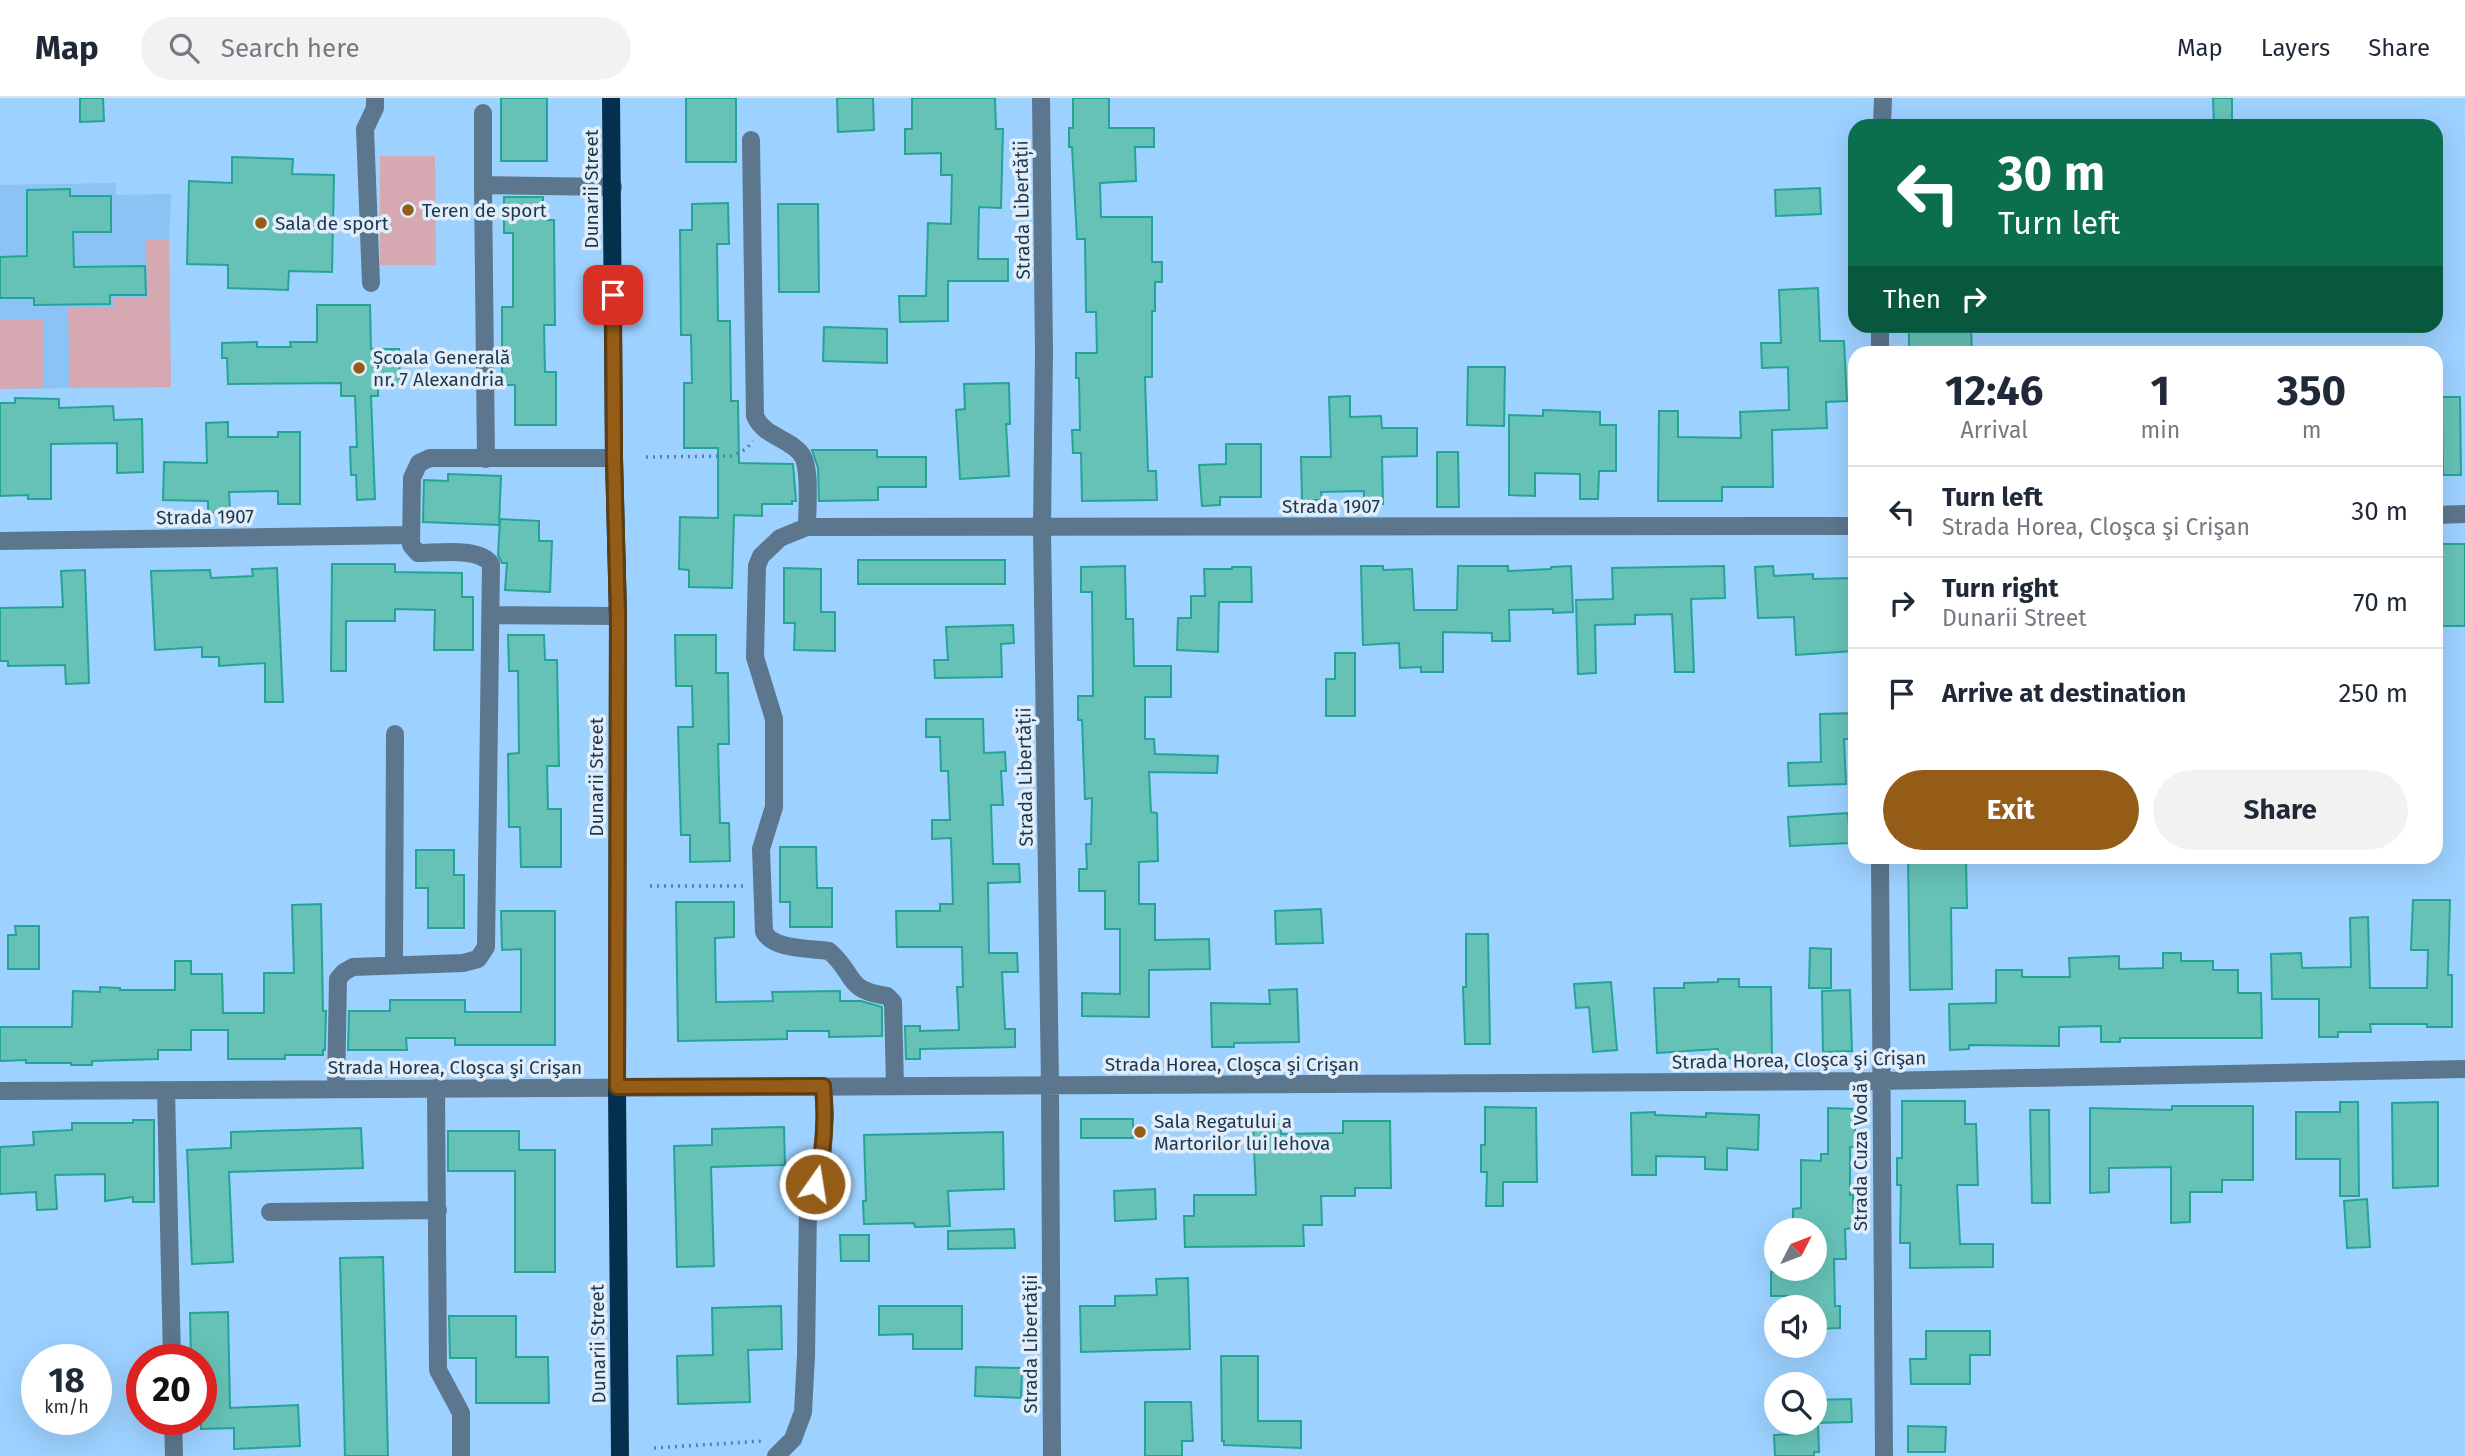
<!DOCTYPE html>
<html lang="en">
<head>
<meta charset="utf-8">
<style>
	:root { --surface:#fff; --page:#f2f2f3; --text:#1f2937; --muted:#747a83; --line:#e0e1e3; --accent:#945c17 }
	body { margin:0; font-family:"Fira Sans",sans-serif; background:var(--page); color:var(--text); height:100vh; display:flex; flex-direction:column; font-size:26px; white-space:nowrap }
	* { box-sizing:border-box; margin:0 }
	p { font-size:23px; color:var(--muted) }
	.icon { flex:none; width:38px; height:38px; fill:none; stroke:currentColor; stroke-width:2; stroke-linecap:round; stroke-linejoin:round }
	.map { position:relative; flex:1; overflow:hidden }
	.drawer { position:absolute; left:1848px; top:248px; width:595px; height:518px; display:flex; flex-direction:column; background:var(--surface); border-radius:21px; box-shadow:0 7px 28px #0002 }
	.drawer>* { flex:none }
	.hud { position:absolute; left:1848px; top:21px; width:595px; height:214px; border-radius:21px; box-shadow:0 7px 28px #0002; background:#0b6e4f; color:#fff; overflow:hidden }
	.needle { width:46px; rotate:48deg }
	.fabs { position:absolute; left:1764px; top:1120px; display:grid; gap:14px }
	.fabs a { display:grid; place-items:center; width:63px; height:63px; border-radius:50%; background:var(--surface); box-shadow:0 7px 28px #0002; font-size:35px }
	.speed { position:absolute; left:21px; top:1246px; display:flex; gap:14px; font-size:35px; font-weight:700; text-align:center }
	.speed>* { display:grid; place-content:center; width:91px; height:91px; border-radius:50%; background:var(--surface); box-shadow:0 7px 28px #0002; line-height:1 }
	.speed small { font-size:18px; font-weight:400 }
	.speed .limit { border:10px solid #d22; background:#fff; color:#111 }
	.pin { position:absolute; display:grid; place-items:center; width:60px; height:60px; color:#fff; margin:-30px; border-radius:14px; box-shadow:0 4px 10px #0006 }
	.me { position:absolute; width:77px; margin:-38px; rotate:13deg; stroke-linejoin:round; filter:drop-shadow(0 0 5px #0008) }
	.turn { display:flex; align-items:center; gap:24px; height:147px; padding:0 35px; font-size:32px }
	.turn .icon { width:91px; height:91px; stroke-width:2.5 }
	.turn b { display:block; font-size:49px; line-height:60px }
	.then { display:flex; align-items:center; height:66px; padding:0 35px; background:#0003; gap:14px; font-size:26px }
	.eta { display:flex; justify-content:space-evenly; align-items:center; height:119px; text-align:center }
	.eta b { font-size:42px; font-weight:700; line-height:49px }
	.primary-button { display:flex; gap:14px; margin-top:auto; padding:14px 35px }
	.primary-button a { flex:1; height:80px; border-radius:42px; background:var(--accent); color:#fff; font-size:28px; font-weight:700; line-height:80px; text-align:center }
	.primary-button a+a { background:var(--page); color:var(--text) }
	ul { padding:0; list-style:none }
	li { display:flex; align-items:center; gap:21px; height:91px; padding:0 35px; border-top:2px solid var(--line) }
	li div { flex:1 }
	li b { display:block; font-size:26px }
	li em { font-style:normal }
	header { display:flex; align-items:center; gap:42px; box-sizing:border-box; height:98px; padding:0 35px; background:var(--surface); border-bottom:2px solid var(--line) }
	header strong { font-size:33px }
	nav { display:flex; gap:38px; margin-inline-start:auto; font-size:24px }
	.search { width:490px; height:63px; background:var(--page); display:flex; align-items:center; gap:18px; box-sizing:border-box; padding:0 24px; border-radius:38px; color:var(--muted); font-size:26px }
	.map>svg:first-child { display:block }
</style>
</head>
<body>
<header>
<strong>Map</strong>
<div class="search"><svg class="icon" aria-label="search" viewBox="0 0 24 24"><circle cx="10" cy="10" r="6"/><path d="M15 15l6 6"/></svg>Search here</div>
<nav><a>Map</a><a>Layers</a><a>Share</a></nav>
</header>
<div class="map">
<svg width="2465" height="1358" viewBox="0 0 2465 1358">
	<rect width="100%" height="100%" fill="#9dd1ff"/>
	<!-- built -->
	<path fill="#8bc3f4" d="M116 85V97L171 96 169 141 171 289 0 291V87Z"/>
	<!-- green -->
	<path fill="#d6a8b1" d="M380 58H435L436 167H380Z
		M146 141H169L171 289 70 290 68 210 113 209V200L147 199Z
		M43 221 44 290 0 291V222Z"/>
	<!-- building -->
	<path fill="#66c2b7" stroke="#26a397" stroke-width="2" d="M80 0H103L104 23 80 24Z
		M501 0H547V63H501Z
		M686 0H736V64H686Z
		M837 0H873L874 32 838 34Z
		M912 0H995L996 31H1003L1001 110 979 109 978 161H1008V183H948V223L900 224 899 198H926L928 125 951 126 952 77H941V55L905 56V31H912Z
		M1073 0H1109V30H1154V49H1135L1136 83 1100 85 1101 119H1152V164H1162V184H1155V213H1152V279H1145L1148 373H1156L1157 402 1082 403 1081 355H1073L1072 332H1080L1079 280H1076V255H1097L1096 214H1086L1085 141H1077L1072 49H1069V30H1073Z
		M2213 0H2232V28H2214Z
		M232 59 293 61 292 76 334 77 332 174 289 173 288 192 228 190V167L187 166 189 83 232 85Z
		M1820 90 1821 116 1776 118 1775 92Z
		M70 91V98H111V134H73L74 169 145 168 146 197H110V206L34 207V200H0V159L27 158V92Z
		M504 99H543V122H554L555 227H544L545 274H556V327H515V287H502V209H513V135H504Z
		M728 105 729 146H717L718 223H730L731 303H738L739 365 793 366 796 403H792V406H762V418L734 417 732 490 689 489V472L679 471 680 419 718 420V350H684V285H692L691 237H681L680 132H692V106Z
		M778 106H818L819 194H779Z
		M1818 190 1820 243H1844L1847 303 1826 304 1827 330 1772 332 1773 389H1722V403H1658L1659 313H1678V339L1741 340 1740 314 1789 312 1788 269 1762 270 1761 245H1781L1779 192Z
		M317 207H370L371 251H399L400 288H378V298H371L375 401 357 402 356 377H351L350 349H357L355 298H341V285L228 286 227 260H222V245L257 244V249H291L290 244H317Z
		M1909 228H1971L1972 256H1909Z
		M824 229 887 231V265L823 263Z
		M1468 269H1505L1504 328 1467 327Z
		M1009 285 1010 326H1006L1009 378 960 381 956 312 965 311 964 286Z
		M1350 298V319L1381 318 1382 330H1417V358L1382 359 1383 406H1364V393L1321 394 1322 402H1302L1301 359H1331L1329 299Z
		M2442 299H2460L2461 377H2443Z
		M15 300 59 301V310L113 308 114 322 142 321 143 374 117 375V345L51 346V401H28V397L0 398V305H15Z
		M1543 312 1600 314V327H1616V373H1599L1598 401H1580V376L1535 375V398L1509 397V317L1543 318Z
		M228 324V339H278V334H300V406H278V393L229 394 230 414 208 415V403L163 402 164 364 207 365 206 325Z
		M1226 346H1261V399H1220V407L1202 408 1199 367 1226 366Z
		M812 352H877V359H926V389H878V402L819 403 818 370Z
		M1437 354H1458L1459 409H1437Z
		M448 376 501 378 499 427 423 424 424 382 448 383Z
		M500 421 539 423V443H552L550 494 505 492 507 465H502L498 457Z
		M2436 446H2465V528H2436Z
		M858 462H1005V486H858Z
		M332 466H395V474L462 475V499H473V552H434L435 512 395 511V523H346V573H331Z
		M1125 468 1126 521H1133L1134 568H1171V599H1145V641H1154L1155 656 1218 658 1217 675 1149 674 1151 714 1157 715 1158 763 1139 764V806H1155V842L1209 841 1210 871 1149 872V919L1082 918V895L1120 896V831H1105V793H1079V771H1087L1086 746H1091L1092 700 1085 701 1082 622H1078V598H1093L1092 494H1081V469Z
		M1361 468H1383V472L1412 471 1414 512H1457L1458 468H1508V473L1551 471V469L1571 468 1573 514 1553 515V511L1509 512 1510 543H1492V535L1443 534V574H1421V569L1400 570 1399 545 1363 547Z
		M1724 468 1725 500 1691 501 1694 574H1675L1672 516 1635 517V526L1595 527 1596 575 1578 576 1576 502 1613 501 1612 470Z
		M1773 468 1774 478 1813 476V481L1849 480 1853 553 1796 557 1794 519 1758 520 1755 469Z
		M1232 469H1251L1252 504H1219L1218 554 1177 552 1178 520H1191V498H1205L1204 471H1232Z
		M277 470 283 604H265V565L219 568V559H202V549L155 552 151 473 210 472 211 480 253 478 252 471Z
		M784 470 821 471V514H835V553L794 552 795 525H784Z
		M85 472 89 585 66 586 65 567 8 568V563H0V510L63 509 61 473Z
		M1013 527 1014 545 1001 546 1002 579 935 580 934 562H948L946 529Z
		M508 537H544L545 562H557L559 668H547L548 711H561V769H521L520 729H509L508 656 519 655 518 573H509Z
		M675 537H716V575H728L729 646H718L720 725H729L730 763 690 764V737H681L678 629H693L692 588H676Z
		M1335 555H1355V618H1326V581H1335Z
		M1855 615V641H1844L1846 686 1789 688 1788 665 1821 664 1820 616Z
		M926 621H983L984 655 1005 654 1006 673H1001L1003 707H991L993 766H1019L1020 784 988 785 989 855H1017L1018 874H1002L1005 931H1015V949L920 951V961H906L905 928H920V933L959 932 957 889H963L962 849H897L896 813H940V806H953L951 740 932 741V722H950L948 673H941L940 639H926Z
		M1848 715 1850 745 1790 748 1788 719Z
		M780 749H816L817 790H832V829H790V804H780Z
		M416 752H454V777H464V830H428V790H416Z
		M1908 760H1966L1967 810H1951L1952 891 1910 892Z
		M2413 802H2450L2448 877H2452V929H2427V926H2370L2371 934H2338V939H2319V901H2272L2271 856 2301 855 2302 870 2351 869 2350 820 2368 819 2370 890H2427L2428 852H2411Z
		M676 804H734V839L715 840 716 904 773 903 772 894 840 893V903H861L882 909V938L829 939V933H787V941L678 943Z
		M321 806 323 913H326L325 952H323V957H285V961H228V932H191V952H158V961L92 963V967H71V965H26V962L0 963V929H72L73 893 100 894V889L120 890V892H175V863H191V876H222L223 915H264V875H294L292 807Z
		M1321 811 1323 845 1276 846 1275 813Z
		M501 813H555V947H455V940H406L407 952H348L349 913H390V902H465V914H521V851L502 852Z
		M15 828H39V871H8V837H16Z
		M1466 836H1488L1490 946H1465L1463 889H1466Z
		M1810 850 1831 851V890H1809Z
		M2163 855H2181V863H2213V872H2238V895H2261L2262 940H2120V944H2101V928L2059 929V948L1969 947V951L1950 952 1949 906 1996 905V872H2022V879H2070L2069 860 2119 858V871L2163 870Z
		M1718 881H1739V889H1771L1772 960H1718V951L1657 955 1654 890H1684V885L1718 884Z
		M1611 884 1617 952 1593 954 1589 909 1576 910 1574 886Z
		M1297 891 1299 944 1234 945V949H1212L1211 905 1270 906 1269 892Z
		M1850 892 1852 953 1823 954 1822 893Z
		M1902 1003H1965V1026H1976L1978 1087H1957L1960 1146H1993V1169L1910 1170V1145H1900L1901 1087H1897V1060H1902Z
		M2340 1004H2358L2359 1098H2340V1061H2296V1014H2340Z
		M2438 1004V1088L2393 1090 2392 1005Z
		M2172 1008H2253V1082H2222V1094H2190V1124L2171 1125V1069L2109 1070V1094L2090 1095V1010L2172 1012Z
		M1485 1009 1536 1010 1537 1084H1503V1108H1486L1487 1074H1481V1047H1485Z
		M1828 1010 1855 1011V1049H1850V1097H1853L1854 1130 1845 1131 1846 1161H1834L1835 1208H1840V1230L1815 1231V1209H1791V1198H1771V1174H1815V1131H1793V1111L1801 1110V1062L1821 1063V1056H1828Z
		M2030 1012H2049L2050 1105H2032Z
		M1655 1014V1017L1706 1019V1015L1759 1017 1758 1052 1727 1050V1072L1705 1071V1059L1656 1058V1077H1632L1631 1015Z
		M1081 1021H1133V1040H1081Z
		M133 1022H154V1104H133V1099L105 1103V1076L55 1077 57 1111 37 1112 36 1094 0 1096V1049L34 1047 33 1034 72 1032V1025H133Z
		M1343 1023H1390L1391 1090H1355V1098H1321L1322 1127H1303L1304 1148 1185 1149 1184 1118H1194V1097H1256L1253 1027 1281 1026V1036L1343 1035Z
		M784 1029 785 1067 711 1069 714 1168 677 1169 674 1048 712 1047V1031Z
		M361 1030 363 1070 229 1074 233 1164 192 1166 187 1052 231 1050V1034Z
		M448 1033H519V1052H555V1174H515V1073H448Z
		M1003 1034 1004 1091 948 1093 950 1128 915 1129 914 1125 864 1126 863 1103H866L864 1037Z
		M1155 1091 1156 1121 1115 1123 1114 1093Z
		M2367 1101 2370 1149 2347 1150 2344 1103Z
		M1014 1131 1015 1150 948 1151V1133Z
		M840 1137H869V1163H841Z
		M383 1159 388 1358H345L340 1160Z
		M1188 1180 1190 1251 1081 1254 1080 1208H1115V1198L1157 1197 1156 1181Z
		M781 1208 782 1251 748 1252 750 1304 678 1306 677 1258 713 1257 712 1210Z
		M879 1208H962V1251H913V1236L879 1237Z
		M228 1214 230 1310 298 1307 300 1348 234 1351V1330L201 1331V1262H191L190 1215Z
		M449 1218H516V1259H548L549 1305H476V1260H450Z
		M1926 1233H1990V1257H1970V1286H1911L1910 1261H1926Z
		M1221 1258H1258V1323H1301V1350L1224 1347V1343H1222Z
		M976 1269 1022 1270 1021 1300 975 1298Z
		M1851 1301 1852 1324 1815 1325V1302Z
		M1145 1304H1191L1193 1343H1182V1358H1145Z
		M1818 1325 1819 1354H1814V1358H1775L1774 1337 1802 1336V1326Z
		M1908 1328 1946 1329 1945 1354H1908Z"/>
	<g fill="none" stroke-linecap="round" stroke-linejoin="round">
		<!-- path -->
		<path stroke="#5980a2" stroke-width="3.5" stroke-dasharray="2 5" stroke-linecap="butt" d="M646 359 733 358 746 351 753 343
			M650 788H743
			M654 1350 763 1343"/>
		<!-- minor -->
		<path stroke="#5c768d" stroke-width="18" d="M1041 0 1044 254 1042 430 1050 988 1052 1358
			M483 15V87L613 89
			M1882 28 1883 0
			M751 42 755 318C764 339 790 340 802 357 811 371 807 411 807 429
			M483 87 486 361
			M371 185 365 31 375 10V0
			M1880 256V228
			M2436 417 2465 416
			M0 443 411 437
			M491 517 618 518
			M1880 760 1884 1358
			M394 867 395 636
			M895 988 893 904 887 898C845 893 856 876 829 853 810 850 774 852 764 834L761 751 774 709V621L755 559 757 468 761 458 780 440 807 429 1855 428
			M436 990 438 1272 461 1315V1358
			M336 991 338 881 344 874 353 869 463 865 478 861 486 849 491 466C479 449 438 455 418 455L411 447 412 380 419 365 430 360H614
			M166 992 172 1262
			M0 993 1881 983 2465 971
			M270 1114 438 1112
			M173 1321 174 1358
			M776 1358 793 1341 803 1314 806 1258 808 1107 822 1065 825 1016 823 988"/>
		<!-- major -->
		<path stroke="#04304e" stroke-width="18" d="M611 0 614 360 618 518 617 989 620 1358"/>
	</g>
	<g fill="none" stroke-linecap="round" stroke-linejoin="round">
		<!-- route casing -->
		<g stroke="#603c0f" stroke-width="18">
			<path id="route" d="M613 197 614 360 618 518 617 989 823 988C826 1022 825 1054 815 1086"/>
		</g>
		<!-- route -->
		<use href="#route" stroke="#945c17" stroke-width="12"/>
	</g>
	<!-- markers -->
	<g fill="#945c17" stroke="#e1edf9" stroke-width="2.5">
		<circle cx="408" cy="112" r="7"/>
		<circle cx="261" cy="125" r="7"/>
		<circle cx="359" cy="270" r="7"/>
		<circle cx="1140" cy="1034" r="7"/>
	</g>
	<g text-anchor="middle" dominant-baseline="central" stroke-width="7" stroke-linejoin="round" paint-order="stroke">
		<!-- street labels -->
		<g font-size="19" fill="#1b364d" stroke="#e1edf9">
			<text transform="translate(591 91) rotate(-90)">Dunarii Street</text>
			<text transform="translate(1022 112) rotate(-91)">Strada Libertății</text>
			<text x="1331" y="408">Strada 1907</text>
			<text transform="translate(205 419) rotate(-1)">Strada 1907</text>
			<text transform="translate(596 679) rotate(-90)">Dunarii Street</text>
			<text transform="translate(1025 679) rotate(-91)">Strada Libertății</text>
			<text transform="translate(1799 962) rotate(-1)">Strada Horea, Cloşca şi Crişan</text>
			<text x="1232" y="966">Strada Horea, Cloşca şi Crişan</text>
			<text x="455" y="969">Strada Horea, Cloşca şi Crişan</text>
			<text transform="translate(1860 1059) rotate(-90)">Strada Cuza Vodă</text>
			<text transform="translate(598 1246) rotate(-91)">Dunarii Street</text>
			<text transform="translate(1030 1246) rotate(-90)">Strada Libertății</text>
		</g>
		<!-- poi labels -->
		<g font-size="19" fill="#1b364d" stroke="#e1edf9" text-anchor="start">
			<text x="422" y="112">Teren de sport</text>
			<text x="275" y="125">Sala de sport</text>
			<text x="373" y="259">Școala Generală<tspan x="373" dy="22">nr. 7 Alexandria</tspan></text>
			<text x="1154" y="1023">Sala Regatului a<tspan x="1154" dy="22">Martorilor lui Iehova</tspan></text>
		</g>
	</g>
</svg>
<div class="fabs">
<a><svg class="needle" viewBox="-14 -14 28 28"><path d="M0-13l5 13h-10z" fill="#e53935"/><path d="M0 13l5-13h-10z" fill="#747a83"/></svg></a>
<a><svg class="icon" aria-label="sound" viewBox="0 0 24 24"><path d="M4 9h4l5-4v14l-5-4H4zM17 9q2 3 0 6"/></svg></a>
<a><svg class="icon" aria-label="search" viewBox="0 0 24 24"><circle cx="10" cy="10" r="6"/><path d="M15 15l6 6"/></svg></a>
</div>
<div class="speed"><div>18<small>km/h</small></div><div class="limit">20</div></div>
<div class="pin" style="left:613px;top:197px;background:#d93025"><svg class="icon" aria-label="arrive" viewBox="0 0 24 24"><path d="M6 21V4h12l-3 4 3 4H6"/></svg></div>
<svg class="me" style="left:815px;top:1086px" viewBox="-20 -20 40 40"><circle r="17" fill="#945c17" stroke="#fff" stroke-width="3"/><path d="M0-11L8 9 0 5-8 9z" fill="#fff"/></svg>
<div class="hud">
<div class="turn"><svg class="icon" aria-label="left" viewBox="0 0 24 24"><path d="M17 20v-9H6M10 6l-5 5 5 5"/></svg><div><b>30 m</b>Turn left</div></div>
<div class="then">Then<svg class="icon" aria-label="right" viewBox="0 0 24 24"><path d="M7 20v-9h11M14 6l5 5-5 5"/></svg></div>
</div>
<section class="drawer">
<div class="eta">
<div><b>12:46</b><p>Arrival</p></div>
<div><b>1</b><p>min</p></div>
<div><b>350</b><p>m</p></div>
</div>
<ul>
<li><svg class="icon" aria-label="left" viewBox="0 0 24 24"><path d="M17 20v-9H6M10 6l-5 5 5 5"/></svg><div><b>Turn left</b><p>Strada Horea, Cloşca şi Crişan</p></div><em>30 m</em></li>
<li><svg class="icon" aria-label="right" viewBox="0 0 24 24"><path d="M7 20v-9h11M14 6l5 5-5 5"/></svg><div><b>Turn right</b><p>Dunarii Street</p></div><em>70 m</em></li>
<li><svg class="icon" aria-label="arrive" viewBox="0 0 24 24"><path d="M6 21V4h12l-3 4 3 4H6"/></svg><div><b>Arrive at destination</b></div><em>250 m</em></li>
</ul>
<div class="primary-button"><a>Exit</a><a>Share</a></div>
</section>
</div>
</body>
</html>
